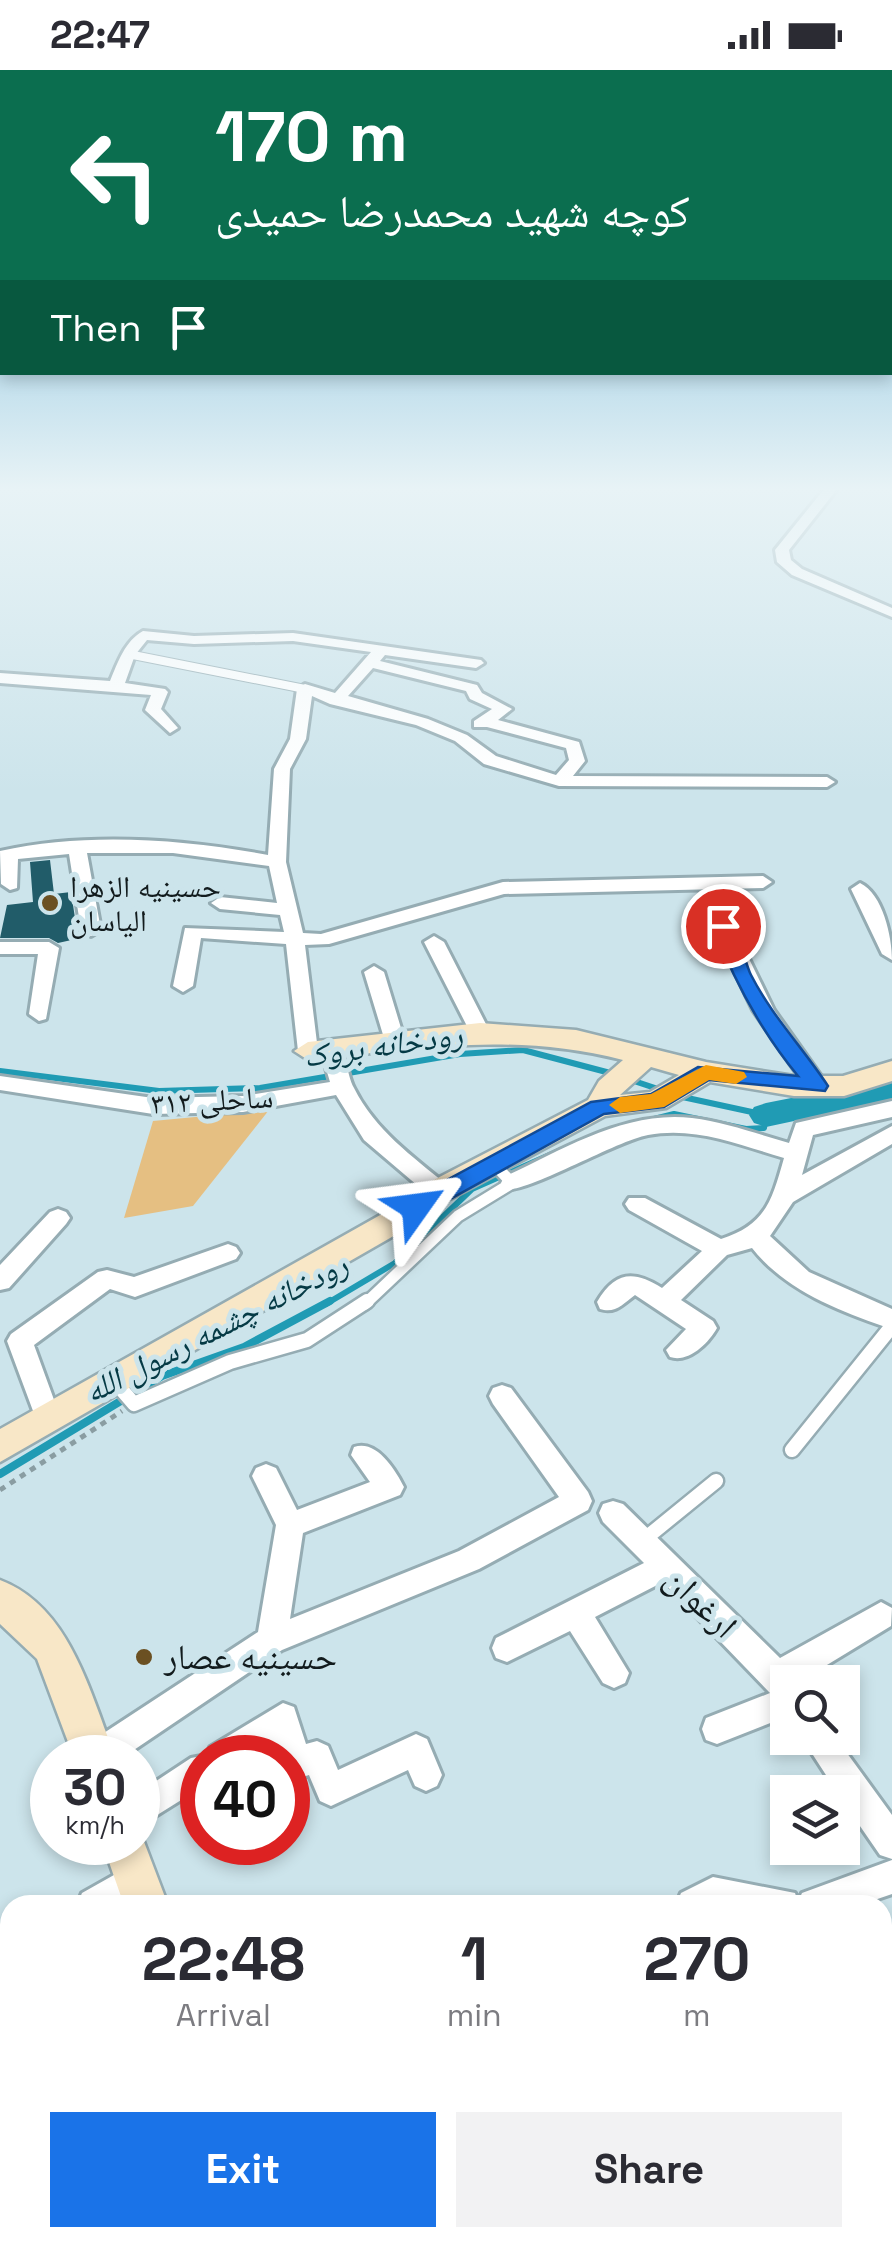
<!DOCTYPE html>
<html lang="en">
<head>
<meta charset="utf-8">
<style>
	:root { --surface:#fff; --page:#f2f2f3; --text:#2b2b33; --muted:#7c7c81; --accent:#1a73e8 }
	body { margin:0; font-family:"Space Grotesk","Noto Naskh Arabic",sans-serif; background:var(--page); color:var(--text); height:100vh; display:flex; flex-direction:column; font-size:38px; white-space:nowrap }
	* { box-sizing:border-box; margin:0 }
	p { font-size:32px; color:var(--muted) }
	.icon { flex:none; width:55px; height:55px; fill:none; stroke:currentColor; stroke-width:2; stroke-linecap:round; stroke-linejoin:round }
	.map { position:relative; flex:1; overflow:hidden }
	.side { position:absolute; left:0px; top:1825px; width:892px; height:352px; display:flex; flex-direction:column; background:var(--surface); border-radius:30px 30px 0 0; box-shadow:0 5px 15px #0003 }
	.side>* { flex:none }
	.hud { position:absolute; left:0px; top:0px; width:892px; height:305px; box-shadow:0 5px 15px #0003; background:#0b6e4f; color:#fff; overflow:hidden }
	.buttons { position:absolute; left:770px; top:1595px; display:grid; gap:20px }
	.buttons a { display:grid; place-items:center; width:90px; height:90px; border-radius:0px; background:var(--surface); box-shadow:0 5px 15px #0003; font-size:50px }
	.speed { position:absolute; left:30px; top:1665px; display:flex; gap:20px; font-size:50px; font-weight:700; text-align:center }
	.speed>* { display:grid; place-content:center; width:130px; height:130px; border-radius:50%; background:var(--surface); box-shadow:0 5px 15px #0003; line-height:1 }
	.speed small { font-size:25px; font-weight:400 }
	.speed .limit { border:15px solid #d22; background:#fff; color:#111 }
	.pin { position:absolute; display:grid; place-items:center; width:85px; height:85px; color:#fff; margin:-42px; border:5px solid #fff; border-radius:50%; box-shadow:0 2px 10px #0007 }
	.me { position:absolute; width:110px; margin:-55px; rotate:59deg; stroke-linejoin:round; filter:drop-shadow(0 0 8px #0008) }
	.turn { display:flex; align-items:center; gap:35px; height:210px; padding:0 50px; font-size:45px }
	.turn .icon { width:130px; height:130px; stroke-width:2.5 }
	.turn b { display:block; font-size:70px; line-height:85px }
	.then { display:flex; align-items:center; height:95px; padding:0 50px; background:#0003; gap:20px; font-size:38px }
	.eta { display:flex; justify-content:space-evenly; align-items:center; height:170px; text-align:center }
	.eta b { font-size:60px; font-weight:800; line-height:70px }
	.primary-button { display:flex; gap:20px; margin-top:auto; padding:20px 50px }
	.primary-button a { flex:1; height:115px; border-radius:0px; background:var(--accent); color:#fff; font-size:40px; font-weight:800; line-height:115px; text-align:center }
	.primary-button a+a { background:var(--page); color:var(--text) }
	.status { display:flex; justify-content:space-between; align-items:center; height:70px; padding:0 50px; background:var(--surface); direction:ltr }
	.status svg { height:28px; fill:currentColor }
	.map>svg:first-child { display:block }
</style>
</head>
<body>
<div class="status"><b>22:47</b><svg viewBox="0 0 49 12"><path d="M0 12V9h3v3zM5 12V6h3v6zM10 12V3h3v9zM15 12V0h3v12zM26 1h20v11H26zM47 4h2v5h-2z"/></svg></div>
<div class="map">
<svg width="892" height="2177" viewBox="0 0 892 2177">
	<rect width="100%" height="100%" fill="#cce4eb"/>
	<!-- green -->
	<path fill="#e5bf82" d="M269 1040 193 1136 124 1148 153 1051Z"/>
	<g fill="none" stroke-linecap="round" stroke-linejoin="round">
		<!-- stream-far1 -->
		<path stroke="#209bb4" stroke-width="6" d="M0 1001 159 1021 260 1018 460 984 523 980 614 1004
			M631 1010 661 1020
			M610 1060 674 1044 746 1059 764 1058 766 1045 678 1026
			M326 1234 395 1193 472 1119 561 1080"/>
		<!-- stream -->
		<path stroke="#209bb4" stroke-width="8" d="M0 1404 162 1306 244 1277 330 1231"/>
		<!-- river -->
		<path fill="#209bb4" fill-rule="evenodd" d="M892 1008V1030L766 1057 754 1053 749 1045 754 1037 766 1033Z"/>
	</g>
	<!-- building -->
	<path fill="#215c69" d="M50 790 54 824 71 822 77 861 85 867 58 873 49 868H0L7 835 33 832 30 792Z"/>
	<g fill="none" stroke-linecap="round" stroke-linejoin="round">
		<!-- lane-far3 casing -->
		<g stroke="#95acb3" stroke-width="10">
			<path id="lane-far3" d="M128 584 305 619"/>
		</g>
		<!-- lane-far2 casing -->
		<g stroke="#95acb3" stroke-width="16">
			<path id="lane-far2" d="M393 1152 417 1184
				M365 1234 458 1146 512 1113 493 1093"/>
		</g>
		<!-- lane-far1 casing -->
		<g stroke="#95acb3" stroke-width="19">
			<path id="lane-far1" d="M115 1312 134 1334 230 1292 307 1270 367 1231
				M792 1380 892 1256
				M641 1472 716 1411"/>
		</g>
		<!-- lane casing -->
		<g stroke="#95acb3" stroke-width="22">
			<path id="lane" d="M880 2168 888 2177
				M557 2177 572 2168"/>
		</g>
		<!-- street casing -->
		<g stroke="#95acb3" stroke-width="6">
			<path id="street" d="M825 418H838L789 480 791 490 802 499 892 538V547L792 505 777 492 775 480Z
				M143 561 194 566 293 563 481 590 484 593 476 598 385 585 380 591 477 615 482 623 512 639 498 650 579 672 585 691 573 706 827 707 835 712 827 717 559 716 484 694 455 671 416 655 330 634 312 626 306 669 290 699 286 792 303 863 321 864 503 812 763 806 772 812 763 818 504 824 329 874 305 875 318 981 308 988 298 981 286 874 201 868 193 916 183 922 173 916 185 858 284 862 280 845 220 839 211 833 220 827 277 833 269 796 173 783H87L101 860 91 866 81 860 69 784 18 789 17 818 10 820 1 814 0 781C86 762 182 769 268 785L274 699 290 669 297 619 305 614 335 623 371 582 293 571 194 574 147 570 135 585 125 613 165 619 168 622 161 639 178 658 170 663 145 640 151 625 0 613V603L110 611C118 592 125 571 143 561ZM373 598 466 621 470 629 492 639 474 651V657H487L566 678 569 690 556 705 496 686 467 665 428 649 348 626Z
				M860 813C883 824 892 867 892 890L882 884 851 819Z
				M723 850 733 856 774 940 828 1016 825 1021H809L753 940 713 856Z
				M434 866 444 872 490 962 487 967 480 969 470 962 424 872Z
				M0 872H49L59 878 46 949 39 951 29 944 38 884H0Z
				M374 896 384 902 404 968 401 973H387L384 968 364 902Z
				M330 971C347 976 346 1004 354 1018 375 1060 412 1086 447 1115L450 1121 447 1127H431L364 1070 336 1025 243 1042 153 1044 0 1020V1006L153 1028 243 1026 330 1012 320 978Z
				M892 1031V1047L813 1065 802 1105 892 1056V1074L793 1132 770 1166 809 1202 892 1239V1259C841 1242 786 1221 752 1178L727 1185 681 1230 713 1251 717 1258C708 1274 688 1293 670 1287L666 1280 686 1259 635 1225C623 1234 615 1244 600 1239L597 1232C615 1201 634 1200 662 1218L702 1181 629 1140 625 1134 629 1128H645L721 1169C766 1155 772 1130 784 1088 740 1075 695 1056 648 1065 615 1071 524 1125 504 1119L501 1113 504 1107C562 1080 625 1040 692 1048 725 1052 757 1064 789 1073L796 1053Z
				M58 1139 66 1142 70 1148 66 1154 9 1218 0 1220V1195L50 1142Z
				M228 1174 236 1177 240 1183 236 1189 135 1227 110 1219 34 1275 61 1349 57 1357 48 1360 39 1357 7 1271 11 1264 98 1202 107 1200 134 1207Z
				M502 1315 511 1318 588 1422 592 1431 588 1440 479 1499 282 1580 122 1688H80L84 1676 258 1562 276 1455 252 1406 256 1398 266 1394 276 1398 297 1440 370 1412 351 1385 354 1377C376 1369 395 1399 404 1417L400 1425 303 1463 290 1549 459 1481 559 1427 493 1334 489 1326 493 1318Z
				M613 1431 623 1434 780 1588 881 1532 892 1538 891 1556 799 1612H788V1646L717 1674 706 1670 702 1659 706 1648 770 1623 663 1512 595 1547 629 1603 625 1613 614 1618 603 1613 570 1561 507 1592 496 1588 492 1578 496 1568 644 1493 603 1452 599 1443 603 1434Z
				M283 1633 294 1637 306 1674 317 1671 328 1676 338 1700 416 1664 427 1669 442 1705 437 1716 426 1721 415 1716 408 1700 331 1736 320 1731 309 1705 296 1709 288 1705V1688H279L274 1672 250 1688H202V1717L138 1757V1723L191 1688 207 1685 210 1677Z
				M802 1668H836L892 1745V1789L880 1785 842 1730V1722H837Z
				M892 1790V1824L860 1835H676L681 1823 713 1807 795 1823 798 1832 802 1823Z
				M137 1792 149 1797 154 1809C141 1840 106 1835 77 1835L82 1823Z
				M10 2035V2071L0 2074V2038Z
				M628 2168H667L671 2177H631Z"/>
		</g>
		<!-- secondary casing -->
		<g stroke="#95acb3" stroke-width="5">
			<path id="secondary" d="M480 953 576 960 706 992 794 1006H843L892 991V1011L844 1026H794L710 1012 666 1038 605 1046 450 1129 404 1160 0 1392V1359L382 1144 428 1113 588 1030 599 1011 623 990C512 962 420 978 308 990L294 981 308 972ZM651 997 679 1005 650 1022 620 1025Z
				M0 1510C71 1537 90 1624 116 1688H74L37 1589 0 1554Z
				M138 1756 168 1835H124L102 1772H138Z
				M243 2168H295L299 2177H247Z"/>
		</g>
		<!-- path -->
		<path stroke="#8a9da2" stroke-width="5" stroke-dasharray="6 6" stroke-linecap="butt" d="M0 1420 122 1341"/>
		<!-- lane-far3 -->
		<use href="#lane-far3" stroke="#fff" stroke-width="8"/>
		<!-- lane-far2 -->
		<use href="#lane-far2" stroke="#fff" stroke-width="11"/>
		<!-- lane-far1 -->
		<use href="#lane-far1" stroke="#fff" stroke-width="14"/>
		<!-- lane -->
		<use href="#lane" stroke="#fff" stroke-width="18"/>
		<!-- street -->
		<use href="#street" fill="#fff" fill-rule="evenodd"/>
		<!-- secondary -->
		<use href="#secondary" fill="#f8e7c7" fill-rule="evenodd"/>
	</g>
	<!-- sky -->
	<linearGradient id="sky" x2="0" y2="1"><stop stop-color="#58aad3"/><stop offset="0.58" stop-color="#e8f3f6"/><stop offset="1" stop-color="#e8f3f6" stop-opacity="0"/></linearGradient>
	<rect width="892" height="723" fill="url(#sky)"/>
	<!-- route -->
	<path fill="#1a73e8" stroke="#114b97" stroke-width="2.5" d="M723 850C740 856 743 889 751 905 772 946 803 978 828 1016L825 1021 709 1010 664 1037 604 1044 425 1143H408V1131L591 1032 651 1024 698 997 798 1006C760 960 734 911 713 856Z"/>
	<!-- slow -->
	<path fill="#f59e0b" d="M706 995 744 1002 747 1007 736 1014 709 1010 664 1037 620 1043 609 1035 620 1027 651 1024Z"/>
	<!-- markers -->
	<g fill="#6b5022" stroke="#cce4eb" stroke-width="4">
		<circle cx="50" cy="833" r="10"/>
		<circle cx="144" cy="1587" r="10"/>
	</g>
	<g text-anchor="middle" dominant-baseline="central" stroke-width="10" stroke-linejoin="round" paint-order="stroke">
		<!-- poi labels -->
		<g font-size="30" fill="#121b1d" stroke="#cce4eb" text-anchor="start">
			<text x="70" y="816">حسینیه الزهرا<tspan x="70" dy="34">الیاسان</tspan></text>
		</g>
		<!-- street labels -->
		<g font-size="30" fill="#121b1d" stroke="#cce4eb">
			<text transform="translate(212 1030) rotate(-3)">ساحلی ۳۱۲</text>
		</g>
		<!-- water labels -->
		<g font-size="32" font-style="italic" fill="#053a45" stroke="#cce4eb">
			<text transform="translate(383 975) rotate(-8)">رودخانه بروک</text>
			<text transform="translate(216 1258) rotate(-27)">رودخانه چشمه رسول الله</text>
		</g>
		<!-- near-street labels -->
		<g font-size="35" fill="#121b1d" stroke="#cce4eb">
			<text transform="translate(701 1532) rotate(44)">ارغوان</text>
		</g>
		<!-- near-poi labels -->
		<g font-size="35" fill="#121b1d" stroke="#cce4eb" text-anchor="start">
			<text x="164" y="1587">حسینیه عصار</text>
		</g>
	</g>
</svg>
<div class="buttons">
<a><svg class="icon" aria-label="search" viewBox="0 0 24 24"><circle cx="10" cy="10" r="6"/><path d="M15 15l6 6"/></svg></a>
<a><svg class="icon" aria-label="layers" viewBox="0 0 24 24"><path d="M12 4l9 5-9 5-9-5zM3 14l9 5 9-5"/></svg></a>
</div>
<div class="speed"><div>30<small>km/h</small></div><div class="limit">40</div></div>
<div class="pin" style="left:723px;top:856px;background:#d93025"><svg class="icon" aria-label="arrive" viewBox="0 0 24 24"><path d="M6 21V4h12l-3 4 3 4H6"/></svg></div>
<svg class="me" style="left:416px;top:1137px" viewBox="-20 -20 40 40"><path d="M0-17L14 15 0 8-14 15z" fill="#1a73e8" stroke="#fff" stroke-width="4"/></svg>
<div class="hud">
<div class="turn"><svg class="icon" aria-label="left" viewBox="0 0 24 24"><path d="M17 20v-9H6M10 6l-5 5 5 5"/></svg><div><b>170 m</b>کوچه شهید محمدرضا حمیدی</div></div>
<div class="then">Then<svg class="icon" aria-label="arrive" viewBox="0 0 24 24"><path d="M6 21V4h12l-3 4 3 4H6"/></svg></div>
</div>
<section class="side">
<div class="eta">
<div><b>22:48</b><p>Arrival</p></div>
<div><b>1</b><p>min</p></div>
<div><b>270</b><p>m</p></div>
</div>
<div class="primary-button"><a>Exit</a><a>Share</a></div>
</section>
</div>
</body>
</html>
